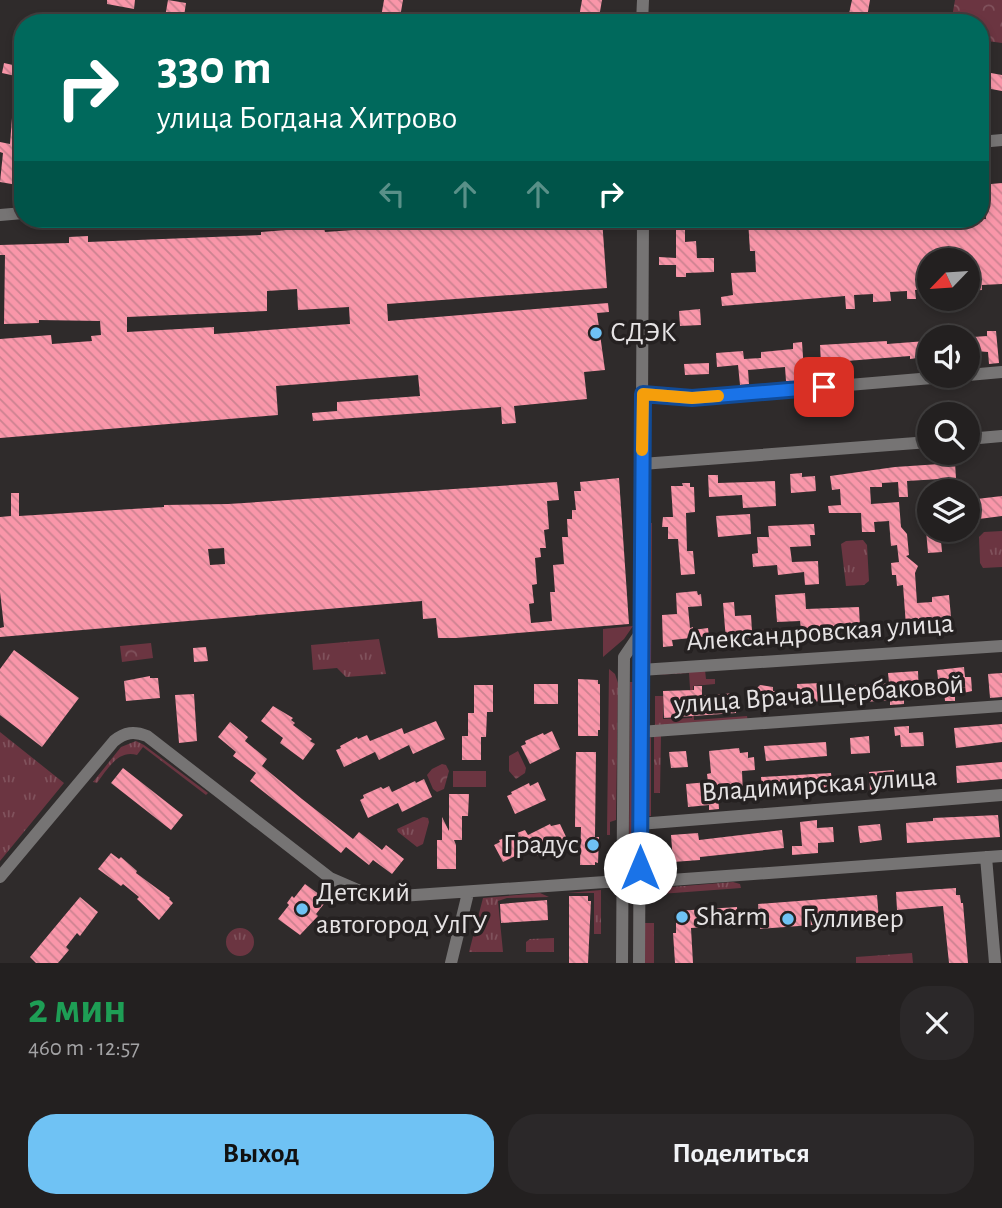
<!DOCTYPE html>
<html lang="ru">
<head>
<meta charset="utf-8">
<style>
	:root { --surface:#232020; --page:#2b2829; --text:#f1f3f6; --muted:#a3a3a5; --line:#403e3e; --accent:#6fc2f4 }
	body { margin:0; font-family:"Alegreya Sans",sans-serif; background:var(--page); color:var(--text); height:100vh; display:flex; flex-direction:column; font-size:26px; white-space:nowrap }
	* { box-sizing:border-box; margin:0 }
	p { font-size:23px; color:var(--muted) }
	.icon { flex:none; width:38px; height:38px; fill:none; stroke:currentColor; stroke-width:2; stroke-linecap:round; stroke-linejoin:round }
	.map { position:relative; height:963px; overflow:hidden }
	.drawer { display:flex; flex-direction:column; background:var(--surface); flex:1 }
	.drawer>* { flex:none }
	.top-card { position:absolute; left:14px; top:14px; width:975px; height:214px; border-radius:28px; box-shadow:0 4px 10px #0003,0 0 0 2px var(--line); background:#00695c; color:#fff; overflow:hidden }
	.needle { width:46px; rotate:245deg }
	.controls { position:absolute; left:917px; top:248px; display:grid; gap:14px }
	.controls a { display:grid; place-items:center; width:63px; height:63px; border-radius:50%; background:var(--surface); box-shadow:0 4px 10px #0003,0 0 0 2px var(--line); font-size:35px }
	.pin { position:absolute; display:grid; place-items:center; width:60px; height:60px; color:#fff; margin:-30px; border-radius:14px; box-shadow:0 4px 10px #0006 }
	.me { position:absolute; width:77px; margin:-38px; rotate:0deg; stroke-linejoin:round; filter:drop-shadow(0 0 5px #0008) }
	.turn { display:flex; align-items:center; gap:24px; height:147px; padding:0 28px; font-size:32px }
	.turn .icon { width:91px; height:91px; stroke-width:2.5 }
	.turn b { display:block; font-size:49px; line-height:60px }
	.lanes { display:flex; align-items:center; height:66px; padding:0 28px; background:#0003; justify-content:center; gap:35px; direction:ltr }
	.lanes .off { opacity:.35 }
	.round { display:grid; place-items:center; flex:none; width:74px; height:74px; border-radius:28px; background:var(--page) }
	.summary { display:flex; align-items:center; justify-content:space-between; height:119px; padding:0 28px }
	h1 { font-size:42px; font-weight:700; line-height:52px; color:#1e9e55 }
	.primary-button { display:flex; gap:14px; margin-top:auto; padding:14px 28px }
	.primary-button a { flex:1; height:80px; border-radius:28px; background:var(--accent); color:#111; font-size:28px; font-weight:700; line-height:80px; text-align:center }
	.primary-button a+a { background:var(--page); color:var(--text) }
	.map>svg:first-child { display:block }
</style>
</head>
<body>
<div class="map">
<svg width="1002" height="963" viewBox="0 0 1002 963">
	<defs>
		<pattern id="grass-tufts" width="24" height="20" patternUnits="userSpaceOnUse" patternTransform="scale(1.75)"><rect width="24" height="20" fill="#6b3541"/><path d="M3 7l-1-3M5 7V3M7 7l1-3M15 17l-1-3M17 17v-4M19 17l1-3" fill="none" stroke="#80525c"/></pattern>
		<pattern id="park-crowns" width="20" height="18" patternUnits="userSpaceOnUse" patternTransform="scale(1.75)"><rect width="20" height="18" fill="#6b3541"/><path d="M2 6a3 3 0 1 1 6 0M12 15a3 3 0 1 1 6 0" fill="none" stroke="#80525c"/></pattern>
		<pattern id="building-back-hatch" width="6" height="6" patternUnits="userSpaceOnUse" patternTransform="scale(1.75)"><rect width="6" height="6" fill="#f996a9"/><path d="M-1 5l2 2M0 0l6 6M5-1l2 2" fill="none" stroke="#cc8290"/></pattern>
	</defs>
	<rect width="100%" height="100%" fill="#2f2b2b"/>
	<!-- grass -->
	<path fill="url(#grass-tufts)" d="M648 523H652L651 666 647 664Z
		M1002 531V567L983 568 980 563 979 537 984 532Z
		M863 540 867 545 869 581 864 585 846 586 841 544 846 541Z
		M633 626 624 639 603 657V629Z
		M379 639 386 674 346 677 337 668 313 670 311 645Z
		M609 669 615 674 618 683 616 820 610 822V835H607Z
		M705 670 706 679H715V684L693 686 694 720 747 716 748 722 655 728V696H663V719L692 718 689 673 655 675Z
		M630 682H634L633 865H629Z
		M0 732 64 783 0 861Z
		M654 736H661L660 793H654Z
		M651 737V816H646V741Z
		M136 741 144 745 208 793 206 795 143 747 137 755C118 749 107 770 97 783L93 782 121 747Z
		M423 817 428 818 429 822 423 844 417 847 398 832 397 829Z
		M733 882 740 884 741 888 660 894 659 888Z
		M601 890V934H594V893H567Z
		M540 893 549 897 507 898 498 901 503 952H469L483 898Z
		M644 923H654V963H644Z
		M226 942a14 14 0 1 1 28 0a14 14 0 1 1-28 0Z
		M554 938V952H526V942L530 939Z"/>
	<!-- park -->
	<path fill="url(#park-crowns)" d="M955 0H1002V43L980 40V23H951Z
		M151 643 153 658 122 662 120 646Z
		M518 751 526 768 525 773 516 779 509 771V756Z
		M442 764 446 765 449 771 444 789 437 792 433 789 427 775 432 769Z
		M912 953 913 963H856V957Z"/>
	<!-- garden -->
	<path fill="#6b3541" d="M453 771H486V787H453Z"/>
	<!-- building -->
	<path fill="url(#building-back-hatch)" fill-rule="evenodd" d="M107 0H135L134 9 107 4Z
		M168 0 186 3 183 23H164Z
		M384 0H403L399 23H380Z
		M582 0H602L598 23H578Z
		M852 0H870L866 23H847Z
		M4 63 22 67 20 77 2 73Z
		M980 71 1002 75V91L980 87Z
		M12 118 23 120V186L0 182 3 153 0 152V142L10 144Z
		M1002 183V284L982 285V290L968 291V261H929V289L915 290 916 299H907V291L890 292 891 301 873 302V294L854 295 855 309H846L845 296 722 306 721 297 733 295 731 273 756 272 755 251H750L748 220 986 219 984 193H980V185Z
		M396 219H405V227H409L533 219H602L607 288 387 304 388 321 608 303 609 312 597 313 605 370 584 372 587 399 514 406 516 423 502 424 501 407 313 421 312 413 337 411V402L420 396 418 375 276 386 278 415 0 438V339L51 335 52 344 92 341 91 336 101 335 100 321 39 320V323L4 324 5 255H0V245L69 243V237L88 236V242L261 235V232L324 227 325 232 397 227ZM297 289 298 310 349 307 350 324 214 334V327L127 332V317L267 311V291Z
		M676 219H685V242L696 241 697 258H714V272L686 273V277H676V265H659V257L676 258Z
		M700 309 701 325 680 326 679 311Z
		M987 331H996L999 363 989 364 988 352 975 351 973 337 987 336Z
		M887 341V344L926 341 929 369 918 370 917 358 910 359V356L821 363 820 345Z
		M802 342 804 371 796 372V381H786L785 367 748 370 749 384 740 385 738 365 717 367 716 353 743 351 744 359 761 358V352L793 349V343Z
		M709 363V374L685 375 684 364Z
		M955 463 956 478 907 481 908 497H899L898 482 882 483V487H870L871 504 899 502 901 527 907 534 909 555 906 556 918 566 915 573 917 603 932 602V597L949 595 951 617 923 619 924 622H918V625L906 626 903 585 897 586 896 575H892L891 563 899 562 897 545 891 546 889 521 874 522 875 532H862L861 513H829L828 506 841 505 840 489 832 490 830 476 895 467Z
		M802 473V477L815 476 816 491 791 493 790 474Z
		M708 475H718V483L775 481 776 506 743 508 742 495 709 497Z
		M619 478 629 624 456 638H438L436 618 423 619 422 601 0 637V628L4 627 0 592V517L11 516V493H19V516L164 507V505L228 504 557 482 559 500 547 501 549 529 544 530 546 548H540L541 557 535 558 537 584 532 585 534 603 529 604 531 623 552 621 550 592H555L553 565 564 564 562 537H568L567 519H572V510H576L574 491H581L580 482ZM224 548 225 564 210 565 208 549Z
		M682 483H690V487H694L695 512 686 513 687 551H693L695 574 681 575 678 539H668V527H662L663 517H673L671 486H683Z
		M1002 496V516L979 519V513L968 514V500Z
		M750 514 751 534 718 537 716 516Z
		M814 524 815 535H810L811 546 790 547 792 562 818 561 819 584 805 585 804 572 778 575 777 565 753 567 752 554 758 553 757 537H769L768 526Z
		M926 530H940L942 552 928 553Z
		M697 591 698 595 701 594 702 606 688 607 690 628 693 627V630L708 628 709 636 672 640 673 646 663 647 662 615 677 614 676 593Z
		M805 593 806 609 859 607 860 627 801 629 800 621 777 622 775 595Z
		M734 602 735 616 751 615 752 631 772 629 773 637 726 641 723 603Z
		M206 647 208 661 194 662 193 648Z
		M14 650 79 698 42 747 0 715V669Z
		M964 667 965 677H971L972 691 955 695V701H945L943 679H938L937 670Z
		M918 671 919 697 904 698V704L890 705V700L852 703 851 686 889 683 888 673Z
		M1002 673V697L990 698 988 674Z
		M150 676V678H158L160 698 126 701 124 681Z
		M578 679 598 680V684H600V730H598V736H578Z
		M822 683 823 701 798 703 797 684Z
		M534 684H558V704H534Z
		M474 685H493V712H487L486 737H481V760H462V736H468V713H474Z
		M760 685 773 687V691H777L778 702 753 704 752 693Z
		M694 686H702V696L735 693 736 713 664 718 663 691 694 690Z
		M194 694 197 741 179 743 175 695Z
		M273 706 293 718 291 720 295 723 293 725 312 739 310 741 315 744 303 760 280 743 283 738 261 721Z
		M436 721 445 739 413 754 409 745 379 760 375 752 344 767 336 750 341 748 340 746 357 737 358 739 367 735 370 741 402 728 404 734Z
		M230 722 248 737 245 741 267 759 262 766 302 799 353 839 359 832 382 850 386 845 404 859 392 874 373 860 369 865 346 847 341 853 250 781 256 773 233 756 236 752 218 737Z
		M1002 724V742L956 748 954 728Z
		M909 726V733L923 732 924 746 901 747 900 735 895 736 894 727Z
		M552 731 560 749 530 764 521 746 526 744 525 741 543 733 544 735Z
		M869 736 870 753 851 754 850 738Z
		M826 742 827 756 766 761 764 746Z
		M739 748 740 753 748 752V758L754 757 755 770 742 771 743 795 718 796 719 809 709 810V805L688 807 686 784 708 782 707 774 711 773 709 751Z
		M686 751 688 767 671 768 669 752Z
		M576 752H596L595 837H599L598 863 595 862V865H580L581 827H575Z
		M1002 762V779L957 783 956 766Z
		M123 768 183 815 171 830 111 783Z
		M894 770V773L918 771 919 787 870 791 869 772Z
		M831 773 833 792 763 796 761 777Z
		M424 779 432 797 402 812 398 803 368 818 360 800 364 798 363 795 381 787 383 789 389 786 392 792 415 781 416 783Z
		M538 782 546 800 515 814 507 796 512 794 511 792 529 783 530 786Z
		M449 794H469L468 816H462V840H454L456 845V869H437V840H442V817L449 831Z
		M998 815 1000 837 907 843 906 823 933 821V818Z
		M817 820V828L833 827 834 842 818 843V853L792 855V846H802L800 822Z
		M550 824 551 826 560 824 568 841 537 856 533 847 503 862 494 845 500 842 499 840 525 830 528 835Z
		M880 824 882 840 860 843 858 826Z
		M782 830 784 848 700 857V860L673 862 671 835 698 833 699 840Z
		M111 853 119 859 121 857 137 871 136 873 170 898 169 899 173 903 159 920 137 899 139 897 123 884 121 886 98 869Z
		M305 884 327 900 316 914 318 916 300 935 278 919 289 905 287 903 292 896 294 898Z
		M956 888V895H960L961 903H963L968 963H949L943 906 897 910 896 892Z
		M877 895 879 920 760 929 758 904Z
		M569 896H588V901H591L588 963H569Z
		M80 897 98 912 80 936 77 933 66 947 69 950 58 963H36L30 957Z
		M547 900 548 920 501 923 500 904Z
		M737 907 738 925 691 928 693 963H675L673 933H676V911Z"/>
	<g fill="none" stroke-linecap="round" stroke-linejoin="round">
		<!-- minor -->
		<path stroke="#767474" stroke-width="12" d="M642 23 643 0
			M980 142 1002 140
			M0 215 23 213
			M968 375 1002 372
			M643 394 692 398 956 376
			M968 439 1002 436
			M642 464 929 442
			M641 670 1002 646
			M640 732 1002 706
			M639 824 1002 795
			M986 857 995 963
			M0 877 114 741C125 732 134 731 147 736L330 878 360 891 386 897 605 882 657 881 1002 856
			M451 963 468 893
			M622 963 624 657 641 632
			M639 963 643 219"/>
	</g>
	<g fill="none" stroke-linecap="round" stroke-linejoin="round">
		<!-- route casing -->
		<g stroke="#114b97" stroke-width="18">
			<path id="route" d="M640 868 643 394 692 398 824 387"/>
		</g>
		<!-- route -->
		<use href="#route" stroke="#1a73e8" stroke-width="12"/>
		<!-- slow -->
		<path stroke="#f59e0b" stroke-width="12" d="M642 450 643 394 692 398 718 396"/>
	</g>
	<!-- markers -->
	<g fill="#6fc2f4" stroke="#252121" stroke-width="2.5">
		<circle cx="596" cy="333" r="7"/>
		<circle cx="593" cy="845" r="7"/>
		<circle cx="302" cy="909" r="7"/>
		<circle cx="682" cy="917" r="7"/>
		<circle cx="788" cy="919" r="7"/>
	</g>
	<g text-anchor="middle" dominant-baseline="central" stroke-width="7" stroke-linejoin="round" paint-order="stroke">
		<!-- poi labels -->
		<g font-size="28" fill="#e6e3e4" stroke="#252121" text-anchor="start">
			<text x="610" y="333">СДЭК</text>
			<text x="579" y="845" text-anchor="end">Градус</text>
			<text x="316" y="893">Детский<tspan x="316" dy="32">автогород УлГУ</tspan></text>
			<text x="696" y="917">Sharm</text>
			<text x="802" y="919">Гулливер</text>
		</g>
		<!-- street labels -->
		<g font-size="28" fill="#e6e3e4" stroke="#252121">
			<text transform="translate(820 633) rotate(-4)">Александровская улица</text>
			<text transform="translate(819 695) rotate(-4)">улица Врача Щербаковой</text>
			<text transform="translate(819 785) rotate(-4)">Владимирская улица</text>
		</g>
	</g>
</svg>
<div class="controls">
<a><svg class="needle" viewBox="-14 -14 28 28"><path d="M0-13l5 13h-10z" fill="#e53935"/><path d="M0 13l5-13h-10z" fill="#a3a3a5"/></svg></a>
<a><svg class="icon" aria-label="sound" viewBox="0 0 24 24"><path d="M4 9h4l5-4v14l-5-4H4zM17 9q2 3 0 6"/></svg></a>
<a><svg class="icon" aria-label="search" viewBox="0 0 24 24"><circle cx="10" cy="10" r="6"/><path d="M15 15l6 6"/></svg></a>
<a><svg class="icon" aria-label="layers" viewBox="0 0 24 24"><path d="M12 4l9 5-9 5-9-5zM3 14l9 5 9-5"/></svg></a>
</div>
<div class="pin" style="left:824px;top:387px;background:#d93025"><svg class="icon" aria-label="arrive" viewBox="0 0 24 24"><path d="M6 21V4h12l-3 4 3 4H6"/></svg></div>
<svg class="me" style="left:640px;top:868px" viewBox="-20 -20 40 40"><circle r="19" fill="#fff"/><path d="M0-13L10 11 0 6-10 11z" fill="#1a73e8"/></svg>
<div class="top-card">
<div class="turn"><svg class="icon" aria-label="right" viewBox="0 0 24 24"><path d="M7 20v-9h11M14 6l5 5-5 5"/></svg><div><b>330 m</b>улица Богдана Хитрово</div></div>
<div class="lanes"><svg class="icon off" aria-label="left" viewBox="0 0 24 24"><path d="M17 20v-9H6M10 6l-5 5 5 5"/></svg><svg class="icon off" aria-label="ahead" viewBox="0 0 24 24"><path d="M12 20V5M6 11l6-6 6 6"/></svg><svg class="icon off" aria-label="ahead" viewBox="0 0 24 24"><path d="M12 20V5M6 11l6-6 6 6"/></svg><svg class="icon" aria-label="right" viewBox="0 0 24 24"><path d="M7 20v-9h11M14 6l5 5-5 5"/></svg></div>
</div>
</div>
<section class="drawer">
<div class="summary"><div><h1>2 мин</h1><p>460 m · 12:57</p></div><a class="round"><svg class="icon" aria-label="close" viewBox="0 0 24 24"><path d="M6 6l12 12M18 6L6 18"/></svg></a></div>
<div class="primary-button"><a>Выход</a><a>Поделиться</a></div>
</section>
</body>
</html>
